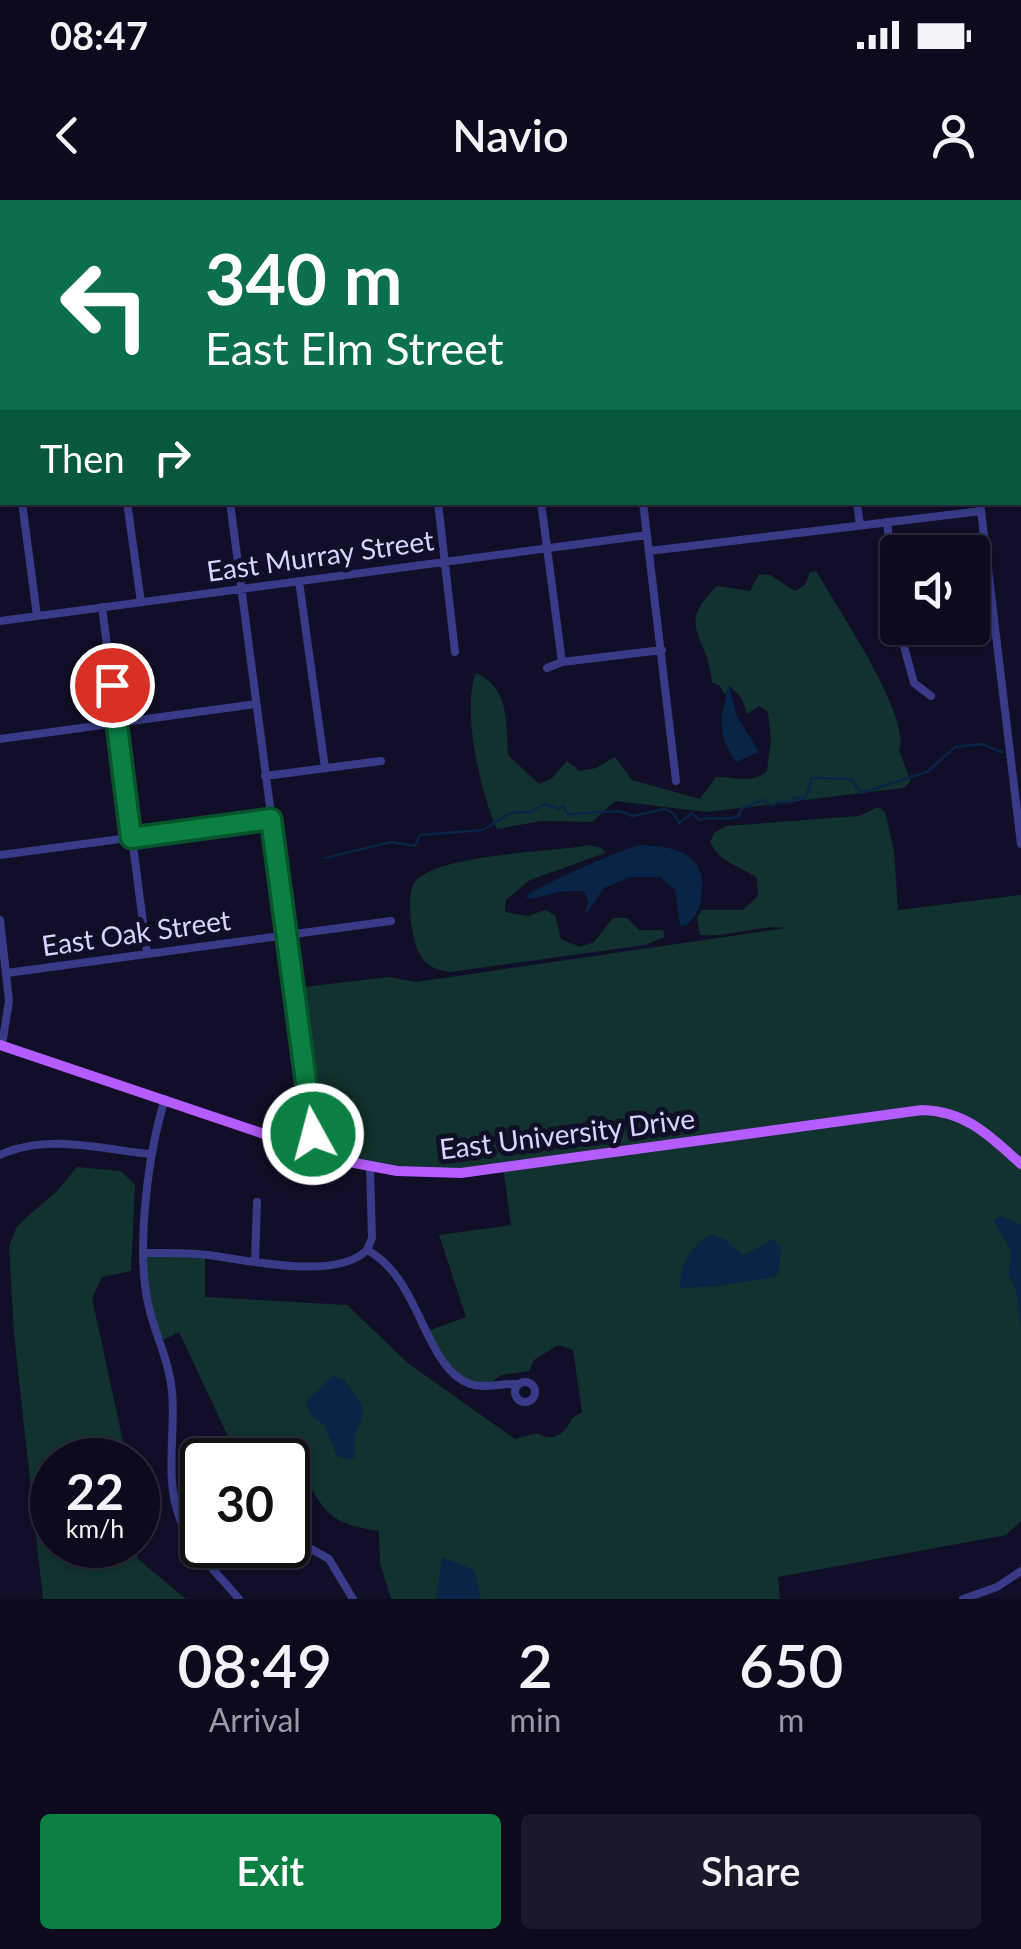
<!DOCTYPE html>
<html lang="en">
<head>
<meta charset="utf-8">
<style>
	:root { --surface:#0d0a1d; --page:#1b182a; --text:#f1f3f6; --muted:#9a9aa4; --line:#2d2b3b; --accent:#0b8043 }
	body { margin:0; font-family:Lato,sans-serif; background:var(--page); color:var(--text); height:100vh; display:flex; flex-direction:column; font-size:38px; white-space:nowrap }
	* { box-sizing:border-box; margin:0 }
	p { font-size:32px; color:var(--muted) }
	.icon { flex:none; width:55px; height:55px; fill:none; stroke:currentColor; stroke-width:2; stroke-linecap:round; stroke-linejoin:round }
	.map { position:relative; height:1399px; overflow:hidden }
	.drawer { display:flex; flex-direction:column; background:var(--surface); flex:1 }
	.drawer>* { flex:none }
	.top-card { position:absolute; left:0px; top:0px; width:1022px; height:305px; box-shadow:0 2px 8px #0004,0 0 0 2px var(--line); background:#0b6e4f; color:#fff; overflow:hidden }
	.controls { position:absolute; left:880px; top:335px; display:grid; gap:20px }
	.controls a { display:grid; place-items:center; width:110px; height:110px; border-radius:10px; background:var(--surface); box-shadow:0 2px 8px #0004,0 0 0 2px var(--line); font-size:50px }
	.speed { position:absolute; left:30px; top:1238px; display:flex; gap:20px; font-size:50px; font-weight:700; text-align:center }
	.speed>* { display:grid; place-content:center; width:130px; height:130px; border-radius:50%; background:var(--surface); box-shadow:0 2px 8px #0004,0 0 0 2px var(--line); line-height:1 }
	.speed small { font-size:25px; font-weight:400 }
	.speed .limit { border:5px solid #111; border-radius:15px; background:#fff; color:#111 }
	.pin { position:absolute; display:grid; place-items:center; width:85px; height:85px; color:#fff; margin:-42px; border:5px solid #fff; border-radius:50%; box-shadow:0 2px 10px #0007 }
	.me { position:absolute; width:110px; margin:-55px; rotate:353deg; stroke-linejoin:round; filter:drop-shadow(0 0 8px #0008) }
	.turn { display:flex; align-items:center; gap:35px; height:210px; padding:0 40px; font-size:45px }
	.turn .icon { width:130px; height:130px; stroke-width:2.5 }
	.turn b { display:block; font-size:70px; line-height:85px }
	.then { display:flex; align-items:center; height:95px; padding:0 40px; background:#0003; gap:20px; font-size:38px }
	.eta { display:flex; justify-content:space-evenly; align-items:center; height:170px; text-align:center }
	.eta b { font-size:60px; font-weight:600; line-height:70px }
	.button { display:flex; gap:20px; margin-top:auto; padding:20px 40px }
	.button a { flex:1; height:115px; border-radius:10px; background:var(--accent); color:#fff; font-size:40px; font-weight:600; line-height:115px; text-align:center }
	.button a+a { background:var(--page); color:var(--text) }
	.status { display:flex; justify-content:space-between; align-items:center; height:70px; padding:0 50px; background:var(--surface); direction:ltr }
	.status svg { height:28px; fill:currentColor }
	header { display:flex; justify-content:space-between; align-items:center; height:130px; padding:0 40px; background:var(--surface); font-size:45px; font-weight:600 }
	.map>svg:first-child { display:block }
</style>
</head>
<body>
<div class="status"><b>08:47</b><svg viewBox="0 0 49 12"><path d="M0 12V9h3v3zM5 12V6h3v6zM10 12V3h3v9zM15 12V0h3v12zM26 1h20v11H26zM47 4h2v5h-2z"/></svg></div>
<header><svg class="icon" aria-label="back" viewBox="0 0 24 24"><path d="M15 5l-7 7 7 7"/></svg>Navio<svg class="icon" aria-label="person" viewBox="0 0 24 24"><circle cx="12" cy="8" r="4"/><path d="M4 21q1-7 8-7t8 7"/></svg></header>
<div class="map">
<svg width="1021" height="1399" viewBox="0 0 1021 1399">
	<rect width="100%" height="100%" fill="#110e27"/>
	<!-- green -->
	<path fill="#11322e" d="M816 371C834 403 913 518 899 551L911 581 903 588 707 612 615 601 592 622 541 621 497 629C481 595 461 508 476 473 510 488 506 523 508 555L539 584 551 579 567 561 580 571 596 568 615 557 632 580 700 599 716 577C736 576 750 585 767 571L771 538 768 512 759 506 747 514 742 499 730 486 725 495 719 485 712 483C708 433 674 428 717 386L750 391 759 374 770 375 795 391 805 385 810 372Z
		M878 607 885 612 894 651 898 710 1021 695V1321L1006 1335 778 1377 780 1399H391L380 1363 379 1331C336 1324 329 1319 307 1282L288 1277V1260H239L179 1132 161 1141 150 1112 145 1053 205 1055V1097L347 1105 409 1164 515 1239 537 1233C554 1243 566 1233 572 1218L582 1212 573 1150 558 1145 534 1160 529 1171 501 1175 487 1186C456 1184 441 1156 428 1131L466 1117 439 1035 511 1025 503 967 423 973 308 949 312 939 295 788 389 777 416 782 786 728C759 724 729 738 700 735L697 717 702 710H743L758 696 757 678C740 666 720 663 710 642L714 633 726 626 859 616Z
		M590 645 602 648 605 653 530 680 506 700 505 712 528 716 545 710 555 715 561 739 580 747 594 742 613 718H627L639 730H663L665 737 645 745 450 772C430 770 419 760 414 739 411 725 407 699 413 685 428 654 555 652 590 645Z
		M77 967 121 971 135 985 131 1071 102 1077 92 1098 127 1260H52V1345H136L138 1359 186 1399H43L14 1134 9 1046 17 1026 57 991Z"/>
	<!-- water -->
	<path fill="#082447" d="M729 485 737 516 759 552 736 562C715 532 721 516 729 485Z
		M639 645C670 646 705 651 702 689 701 706 699 713 687 725L680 726 675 690 660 677H631L604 688 586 714 588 701 584 691H564L531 699 526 697C532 688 623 649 639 645Z
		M1001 1016 1021 1025V1128L1016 1091 1009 1075 1011 1051 993 1020Z
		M712 1035 726 1040 743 1056 773 1039 781 1047 779 1072 774 1077 719 1086 681 1088C676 1070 694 1040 712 1035Z
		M333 1176 344 1180 362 1204V1220L354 1236 355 1256 351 1260 337 1256 324 1225 310 1214 306 1202Z
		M442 1357 474 1370 481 1399H436Z"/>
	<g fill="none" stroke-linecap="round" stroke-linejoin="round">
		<!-- stream -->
		<path stroke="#082447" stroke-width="2.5" d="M325 658 391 642 415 646 420 635 483 630 510 613 530 612 545 604 559 609 563 606 568 614 620 611 632 616 665 609 674 614 679 623 692 613 699 620C713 615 726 622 739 616L741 609 762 600 773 606 777 602H793L794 597 805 599 812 578 851 579 861 593 927 572 955 547 981 544 1002 552"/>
		<!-- minor -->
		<path stroke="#373b88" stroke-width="8" d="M87 0V2
			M192 0V2
			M323 0 324 2
			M397 0V2
			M503 0V2
			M703 0V2
			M820 0 821 2
			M945 0 946 2
			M430 2 449 0
			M0 62H2
			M0 127 2 146
			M0 180 2 179
			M1020 188 1021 187
			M1020 295H1021
			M0 301H2
			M22 302 37 416
			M127 302 141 402
			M230 302 313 934 308 949
			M438 302 455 452
			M541 302 562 462
			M643 302 676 581
			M857 302 860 325
			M980 302 1021 644
			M887 322 898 416
			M649 351 981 311
			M299 381 325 568
			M102 407 147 753
			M0 421 647 335
			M899 428 914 483 931 496
			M547 468 562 462 662 450
			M0 539 256 504
			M265 576 381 561
			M0 655 271 619
			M0 720 9 801 2 845
			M7 773 391 721
			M165 899C148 953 136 1048 148 1103 154 1133 169 1159 172 1191 176 1233 164 1278 180 1319 192 1350 218 1374 239 1399
			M0 955C45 933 102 949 149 954
			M367 1050C421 1078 424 1168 470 1184 485 1189 502 1183 517 1184
			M367 1050 372 1038 370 967
			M145 1053C166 1053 187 1052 208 1055 248 1060 336 1081 367 1050
			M255 1062 257 1002
			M515 1192a10 10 0 1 1 20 0a10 10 0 1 1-20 0Z
			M288 1336 329 1359 353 1399
			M963 1399 997 1387 1021 1371"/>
		<!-- major -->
		<path stroke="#b55cff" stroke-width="10" d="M0 845 344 961 397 971 461 973 922 910C966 911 990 936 1021 964"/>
		<!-- rail casing -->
		<g stroke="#01faff" stroke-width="6">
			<path id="rail" d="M590 2 596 0
				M0 263 2 262"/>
		</g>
		<!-- rail -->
		<use href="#rail" stroke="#110e27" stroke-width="2.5" stroke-dasharray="8" stroke-linecap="butt"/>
	</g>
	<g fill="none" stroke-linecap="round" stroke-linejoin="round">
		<!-- route casing -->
		<g stroke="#07532c" stroke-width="25">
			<path id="route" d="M112 485 131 638 271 619 313 934"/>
		</g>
		<!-- route -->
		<use href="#route" stroke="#0b8043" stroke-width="18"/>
	</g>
	<g text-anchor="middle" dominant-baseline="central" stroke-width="10" stroke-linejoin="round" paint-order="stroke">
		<!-- street labels -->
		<g font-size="28" fill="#d6d5ff" stroke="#110e27">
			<text transform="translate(320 355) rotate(-8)">East Murray Street</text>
			<text transform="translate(136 732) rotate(-8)">East Oak Street</text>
			<text transform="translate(567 933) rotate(-7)">East University Drive</text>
		</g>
	</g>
</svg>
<div class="controls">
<a><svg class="icon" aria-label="sound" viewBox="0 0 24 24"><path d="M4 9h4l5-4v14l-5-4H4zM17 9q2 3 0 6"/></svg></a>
</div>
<div class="speed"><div>22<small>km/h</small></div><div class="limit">30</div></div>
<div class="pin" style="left:112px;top:485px;background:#d93025"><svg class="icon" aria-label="arrive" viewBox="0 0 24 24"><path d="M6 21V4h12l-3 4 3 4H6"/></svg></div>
<svg class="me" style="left:313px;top:934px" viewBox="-20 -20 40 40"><circle r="17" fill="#0b8043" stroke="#fff" stroke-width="3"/><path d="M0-11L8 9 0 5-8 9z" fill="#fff"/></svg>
<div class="top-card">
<div class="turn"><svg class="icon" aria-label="left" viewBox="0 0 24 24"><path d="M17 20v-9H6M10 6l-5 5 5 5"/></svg><div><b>340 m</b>East Elm Street</div></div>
<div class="then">Then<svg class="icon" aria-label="right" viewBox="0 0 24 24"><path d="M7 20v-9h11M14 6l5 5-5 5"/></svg></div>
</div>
</div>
<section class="drawer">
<div class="eta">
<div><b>08:49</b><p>Arrival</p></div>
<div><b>2</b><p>min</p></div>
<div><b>650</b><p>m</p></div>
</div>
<div class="button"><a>Exit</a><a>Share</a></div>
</section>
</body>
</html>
